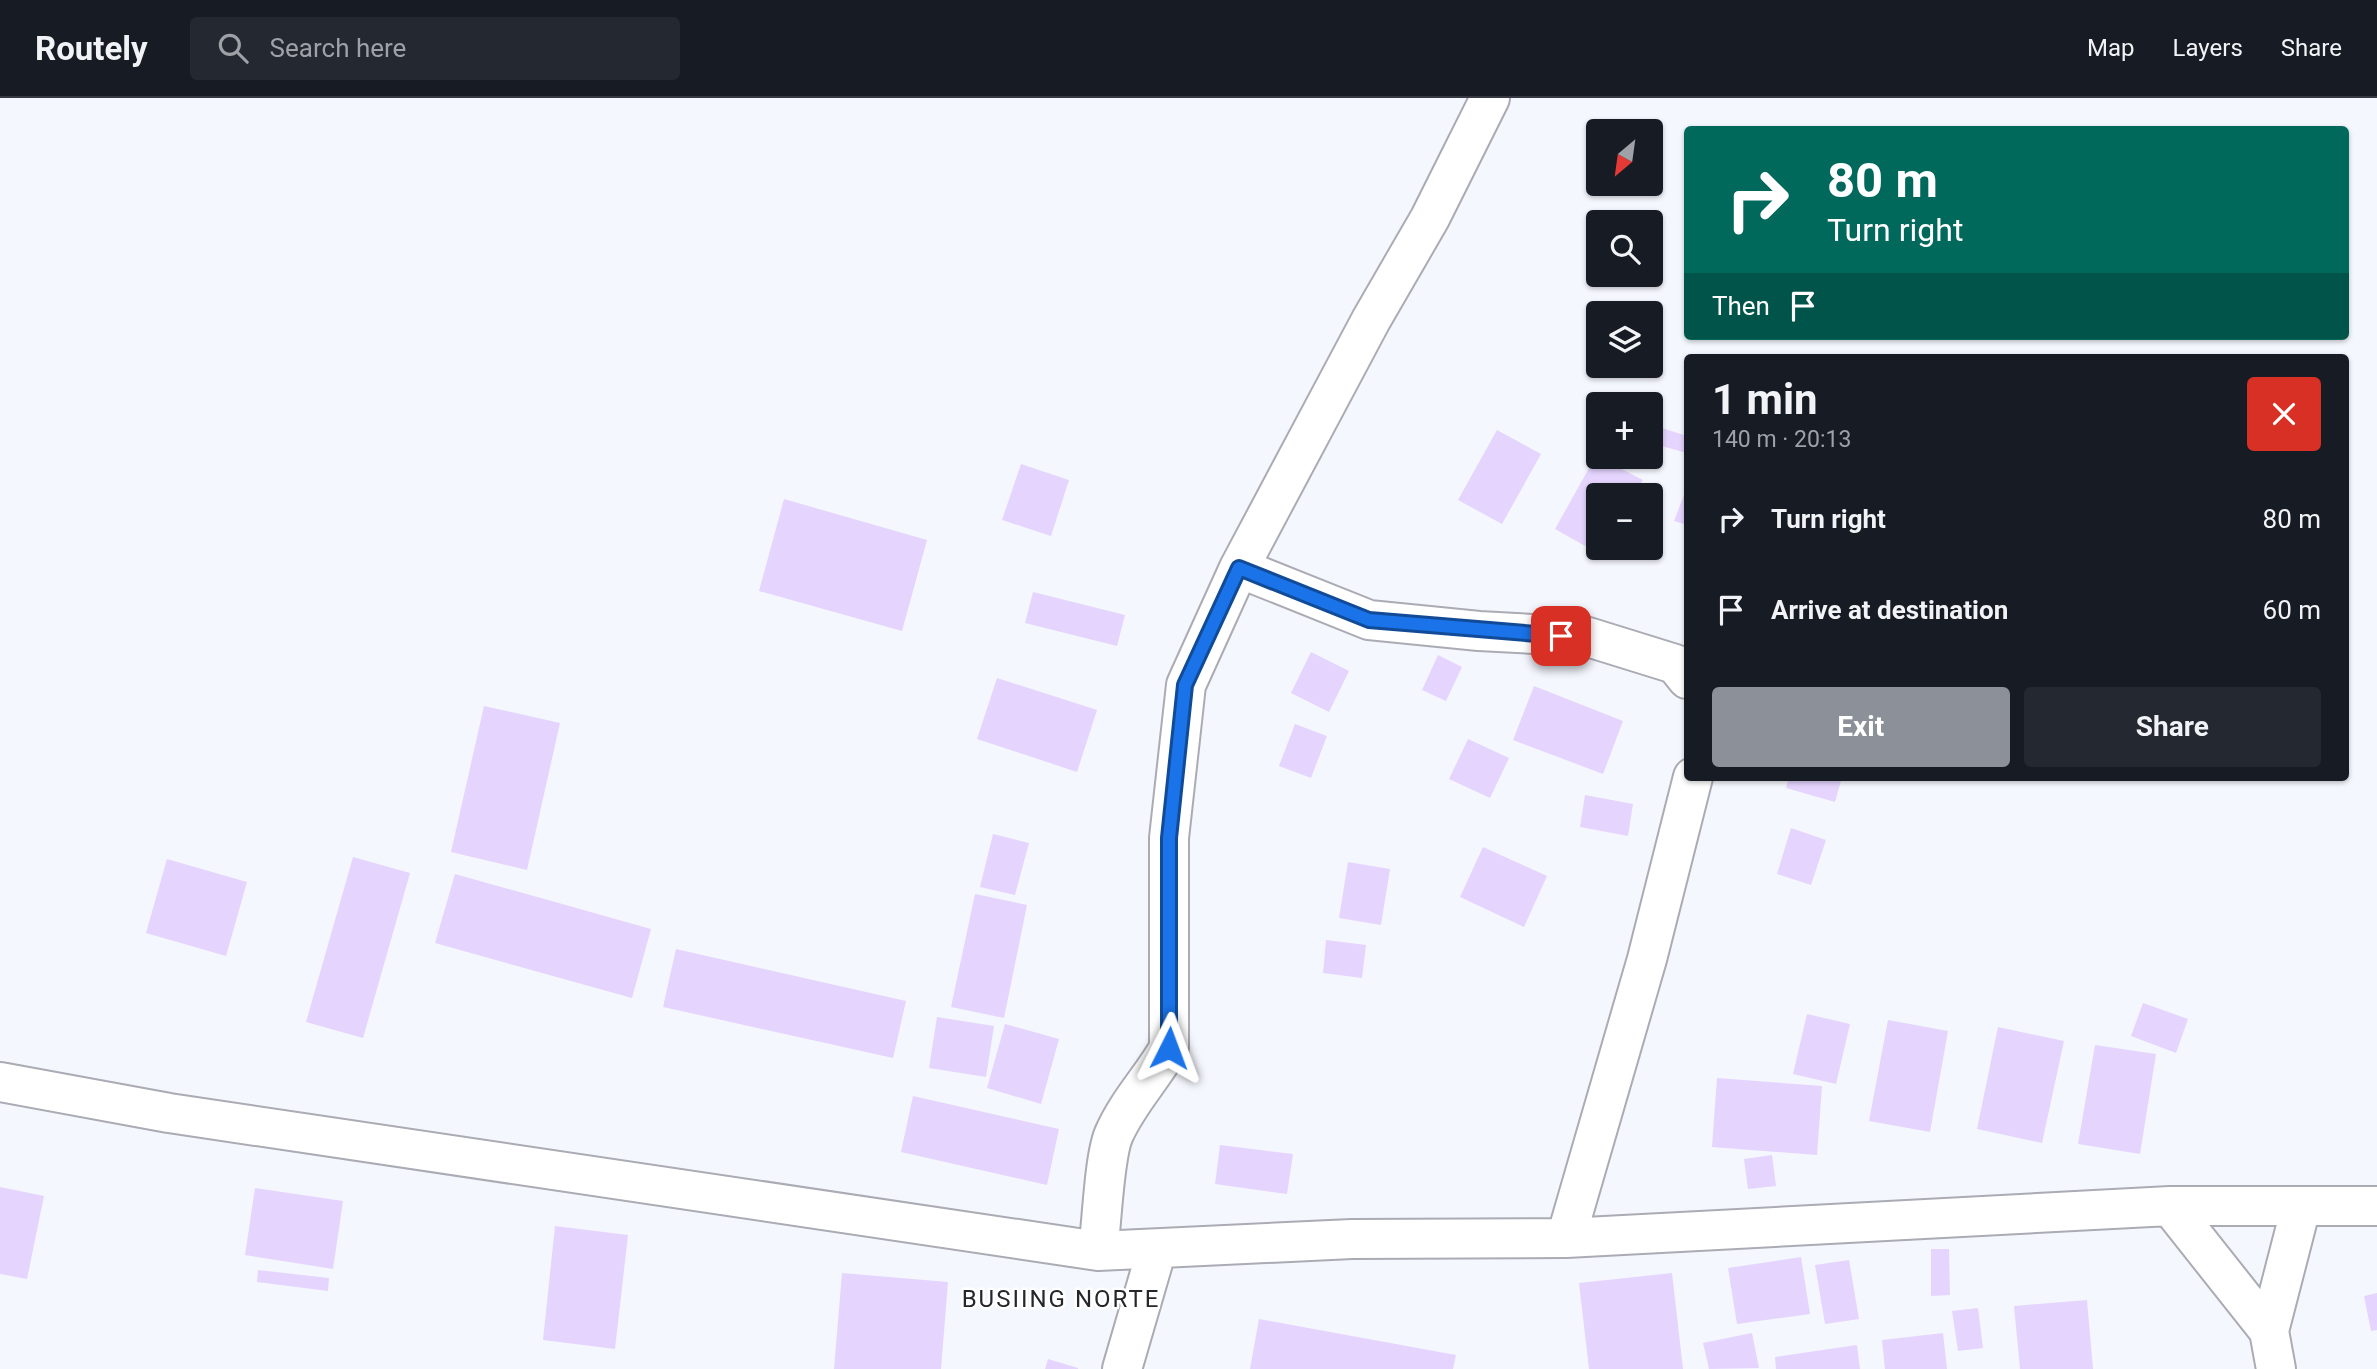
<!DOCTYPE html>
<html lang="en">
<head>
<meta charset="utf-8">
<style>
	:root { --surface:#171b24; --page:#242831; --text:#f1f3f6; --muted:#9ea1a6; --line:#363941; --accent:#8c9099 }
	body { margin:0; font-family:Roboto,sans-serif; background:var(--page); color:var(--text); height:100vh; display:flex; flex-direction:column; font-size:26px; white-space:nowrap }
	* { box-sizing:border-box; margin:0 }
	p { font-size:23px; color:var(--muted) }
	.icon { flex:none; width:38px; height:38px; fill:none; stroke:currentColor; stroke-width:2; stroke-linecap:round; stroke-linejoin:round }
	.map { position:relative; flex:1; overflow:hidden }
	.side { position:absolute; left:1684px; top:256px; width:665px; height:427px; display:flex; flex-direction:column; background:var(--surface); border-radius:7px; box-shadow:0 2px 5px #0004 }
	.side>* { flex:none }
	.hud { position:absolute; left:1684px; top:28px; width:665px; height:214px; border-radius:7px; box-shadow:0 2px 5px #0004; background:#00695c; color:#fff; overflow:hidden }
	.needle { width:46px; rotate:209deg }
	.controls { position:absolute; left:1586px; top:21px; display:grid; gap:14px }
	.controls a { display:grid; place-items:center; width:77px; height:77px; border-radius:7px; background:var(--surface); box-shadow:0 2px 5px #0004; font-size:35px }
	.pin { position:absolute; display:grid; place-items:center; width:60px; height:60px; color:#fff; margin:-30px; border-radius:14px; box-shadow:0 4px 10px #0006 }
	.me { position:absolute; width:77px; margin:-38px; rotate:3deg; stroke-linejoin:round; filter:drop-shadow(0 0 5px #0008) }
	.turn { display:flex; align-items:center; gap:24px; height:147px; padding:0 28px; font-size:32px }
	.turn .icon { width:91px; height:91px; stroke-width:2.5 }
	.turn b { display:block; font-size:49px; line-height:60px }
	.then { display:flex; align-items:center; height:66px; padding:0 28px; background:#0003; gap:14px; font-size:26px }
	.round { display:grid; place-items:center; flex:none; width:74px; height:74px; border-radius:7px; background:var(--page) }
	.headline { display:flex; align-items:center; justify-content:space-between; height:119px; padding:0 28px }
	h1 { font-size:42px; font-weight:700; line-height:52px }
	.button { display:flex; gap:14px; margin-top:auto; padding:14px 28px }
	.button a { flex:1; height:80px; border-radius:7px; background:var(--accent); color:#fff; font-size:28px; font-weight:700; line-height:80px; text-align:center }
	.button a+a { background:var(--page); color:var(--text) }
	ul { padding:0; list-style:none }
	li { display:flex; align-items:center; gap:21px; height:91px; padding:0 28px }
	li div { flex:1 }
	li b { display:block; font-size:26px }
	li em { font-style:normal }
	header { display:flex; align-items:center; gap:42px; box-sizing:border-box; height:98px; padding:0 35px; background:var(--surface); border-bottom:2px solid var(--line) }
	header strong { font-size:33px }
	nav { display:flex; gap:38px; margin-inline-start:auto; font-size:24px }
	.search { width:490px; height:63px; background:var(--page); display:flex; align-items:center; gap:18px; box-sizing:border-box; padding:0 24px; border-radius:7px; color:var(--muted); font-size:26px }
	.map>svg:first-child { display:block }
</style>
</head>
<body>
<header>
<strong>Routely</strong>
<div class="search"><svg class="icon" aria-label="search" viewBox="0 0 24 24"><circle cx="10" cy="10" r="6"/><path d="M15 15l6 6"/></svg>Search here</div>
<nav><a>Map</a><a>Layers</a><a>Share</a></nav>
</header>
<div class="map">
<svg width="2377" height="1271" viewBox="0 0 2377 1271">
	<rect width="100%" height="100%" fill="#f5f7fe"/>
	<!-- building -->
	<path fill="#e5d5fe" d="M1659 329 1687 338V355L1654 346Z
		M1497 332 1541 356 1502 426 1458 402Z
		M1598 354V359L1643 382 1634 397H1598V450H1605L1601 457 1555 431Z
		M1021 366 1069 382 1051 438 1002 422Z
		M1687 389V427L1674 423Z
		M784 401 927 442 902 533 759 493Z
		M1033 494 1125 517 1117 548 1025 525Z
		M1311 554 1349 573 1329 614 1291 595Z
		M1438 557 1462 569 1446 603 1422 592Z
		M997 580 1097 612 1077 674 977 641Z
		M1534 588 1623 623 1603 676 1513 642Z
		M484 608 560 625 527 772 451 754Z
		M1295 626 1327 638 1311 680 1279 668Z
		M1468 641 1509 660 1490 700 1449 681Z
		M1789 679H1842L1835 704 1786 690Z
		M1585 697 1633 706 1628 738 1580 729Z
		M1791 730 1826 742 1811 787 1777 776Z
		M993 736 1029 745 1015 797 980 789Z
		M1483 749 1547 778 1524 829 1460 799Z
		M353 759 410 775 363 940 306 924Z
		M167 761 247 784 226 858 146 835Z
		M1348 764 1390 771 1381 827 1339 820Z
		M455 776 651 831 632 900 435 845Z
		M975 796 1027 807 1004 920 951 909Z
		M1326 842 1366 847 1362 880 1323 875Z
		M676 851 906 903 893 960 663 909Z
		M2143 905 2188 921 2176 955 2131 938Z
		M1807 916 1850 926 1836 986 1793 976Z
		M937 919 994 928 986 979 929 970Z
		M1888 922 1948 933 1930 1034 1869 1023Z
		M1005 926 1059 941 1041 1006 987 990Z
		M1998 929 2064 943 2042 1045 1977 1031Z
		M2095 947 2156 956 2140 1056 2078 1046Z
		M1717 980 1822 988 1817 1057 1712 1049Z
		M913 998 1059 1031 1047 1087 901 1054Z
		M1220 1047 1293 1056 1287 1096 1215 1086Z
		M1772 1057 1776 1088 1748 1091 1744 1061Z
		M0 1089 44 1098 27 1181 0 1176Z
		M255 1090 343 1103 333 1171 245 1157Z
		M555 1128 628 1137 615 1251 543 1242Z
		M1931 1151H1949L1950 1197 1931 1198Z
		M1801 1159 1810 1216 1737 1226 1728 1170Z
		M1849 1162 1859 1221 1825 1226 1815 1167Z
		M258 1172 329 1180 328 1193 257 1184Z
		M842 1175 948 1184 941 1271H834Z
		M1672 1175 1683 1271H1589L1579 1185Z
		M2377 1195V1232L2371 1233 2364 1198Z
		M2087 1202 2093 1271H2020L2014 1208Z
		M1978 1210 1983 1250 1958 1253 1952 1213Z
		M1259 1221 1456 1257 1453 1271H1250Z
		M1752 1235 1759 1270 1709 1271 1703 1245Z
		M1943 1235 1947 1271H1885L1882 1242Z
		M1857 1247 1860 1271H1776L1775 1259Z
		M1048 1261 1078 1270V1271H1045Z"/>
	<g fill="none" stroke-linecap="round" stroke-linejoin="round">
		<!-- minor casing -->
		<g stroke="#aaabb4" stroke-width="42">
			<path id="minor" d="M1239 470 1369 522 1479 533 1588 539 1675 566 1687 581
				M0 984 169 1015 1098 1153 1352 1141 1566 1140 2170 1108H2377
				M2170 1108 2269 1233 2276 1271
				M1566 1140 1647 861 1693 679
				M1098 1153C1102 1125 1104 1058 1114 1036 1128 1004 1152 980 1169 950V740L1186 587 1239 470 1371 222 1430 120 1490 0
				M2269 1233 2301 1109
				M1122 1271 1157 1151"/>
		</g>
		<!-- minor -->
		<use href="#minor" stroke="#fff" stroke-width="38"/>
	</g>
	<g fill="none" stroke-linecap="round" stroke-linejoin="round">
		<!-- route casing -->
		<g stroke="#114b97" stroke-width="18">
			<path id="route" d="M1169 950V740L1185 587 1239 470 1369 522 1561 538"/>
		</g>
		<!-- route -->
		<use href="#route" stroke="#1a73e8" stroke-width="12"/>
	</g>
	<g text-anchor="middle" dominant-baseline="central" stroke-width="5" stroke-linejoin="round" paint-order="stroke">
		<!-- quarter labels -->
		<g font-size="24" letter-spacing="2" fill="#26272a" stroke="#fff">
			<text x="1061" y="1201">BUSIING NORTE</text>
		</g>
	</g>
</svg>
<div class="controls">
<a><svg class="needle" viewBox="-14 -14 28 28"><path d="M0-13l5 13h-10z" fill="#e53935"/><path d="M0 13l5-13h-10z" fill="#9ea1a6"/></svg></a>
<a><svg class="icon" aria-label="search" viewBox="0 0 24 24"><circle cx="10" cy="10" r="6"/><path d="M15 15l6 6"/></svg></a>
<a><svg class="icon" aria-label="layers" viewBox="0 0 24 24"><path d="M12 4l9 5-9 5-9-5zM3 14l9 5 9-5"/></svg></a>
<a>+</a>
<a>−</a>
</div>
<div class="pin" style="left:1561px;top:538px;background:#d93025"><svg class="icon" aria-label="arrive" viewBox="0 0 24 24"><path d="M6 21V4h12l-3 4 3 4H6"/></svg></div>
<svg class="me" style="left:1169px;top:950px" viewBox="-20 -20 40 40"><path d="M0-17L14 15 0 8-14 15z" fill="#1a73e8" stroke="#fff" stroke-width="4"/></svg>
<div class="hud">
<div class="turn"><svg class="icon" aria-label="right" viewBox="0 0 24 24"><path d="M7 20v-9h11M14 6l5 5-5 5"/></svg><div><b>80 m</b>Turn right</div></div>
<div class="then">Then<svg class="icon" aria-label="arrive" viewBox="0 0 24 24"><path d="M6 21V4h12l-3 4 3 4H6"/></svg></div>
</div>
<section class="side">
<div class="headline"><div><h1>1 min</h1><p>140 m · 20:13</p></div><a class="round" style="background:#d93025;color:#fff"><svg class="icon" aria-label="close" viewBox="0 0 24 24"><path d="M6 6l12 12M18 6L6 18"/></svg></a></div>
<ul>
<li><svg class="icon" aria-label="right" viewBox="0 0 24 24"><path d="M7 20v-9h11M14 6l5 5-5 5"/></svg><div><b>Turn right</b></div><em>80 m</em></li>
<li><svg class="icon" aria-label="arrive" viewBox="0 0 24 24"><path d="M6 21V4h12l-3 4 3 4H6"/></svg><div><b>Arrive at destination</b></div><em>60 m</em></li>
</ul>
<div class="button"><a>Exit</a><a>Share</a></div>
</section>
</div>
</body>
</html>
